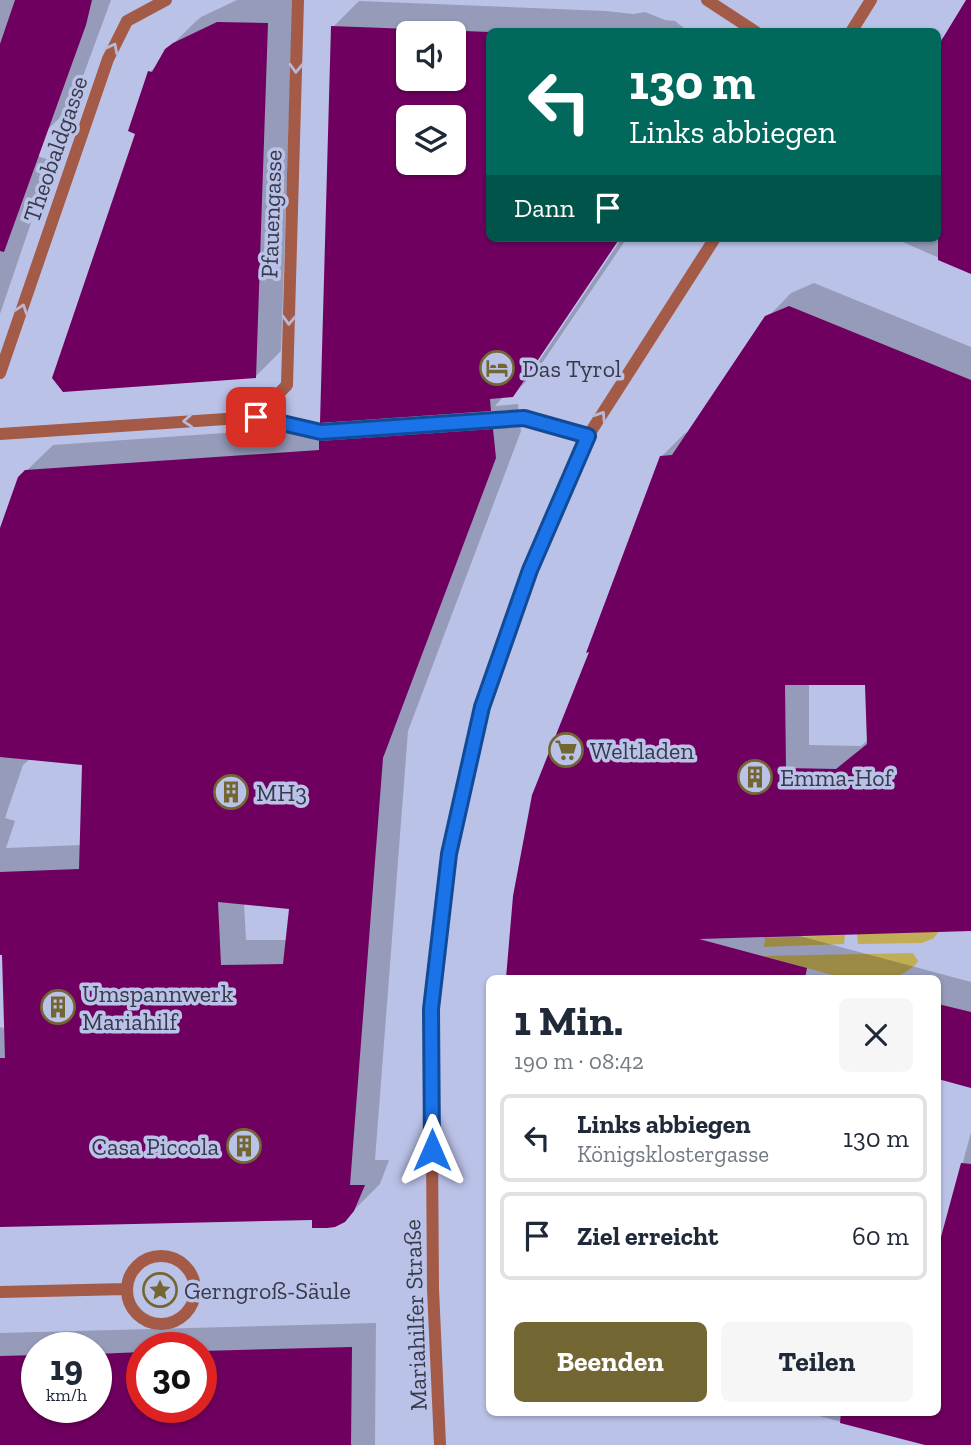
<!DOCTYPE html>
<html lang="de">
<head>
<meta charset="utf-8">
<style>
	:root { --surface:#fff; --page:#f6f6f7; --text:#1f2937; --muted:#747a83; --line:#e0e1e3; --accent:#726633 }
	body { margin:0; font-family:"Zilla Slab",serif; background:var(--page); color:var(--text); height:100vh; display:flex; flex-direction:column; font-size:26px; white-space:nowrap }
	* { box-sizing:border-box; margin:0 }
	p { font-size:23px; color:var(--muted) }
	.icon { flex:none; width:38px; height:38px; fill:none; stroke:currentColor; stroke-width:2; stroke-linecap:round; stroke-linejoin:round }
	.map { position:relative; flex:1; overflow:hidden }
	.drawer { position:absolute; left:486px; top:975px; width:455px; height:441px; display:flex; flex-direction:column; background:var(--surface); border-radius:10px; box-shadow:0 2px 5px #0004 }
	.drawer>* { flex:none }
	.guide { position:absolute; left:486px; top:28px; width:455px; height:214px; border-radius:10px; box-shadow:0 2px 5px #0004; background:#00695c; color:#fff; overflow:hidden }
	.controls { position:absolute; left:396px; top:21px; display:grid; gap:14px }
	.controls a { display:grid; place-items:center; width:70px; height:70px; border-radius:10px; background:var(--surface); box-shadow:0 2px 5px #0004; font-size:35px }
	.speed { position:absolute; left:21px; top:1332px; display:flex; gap:14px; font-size:35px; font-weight:700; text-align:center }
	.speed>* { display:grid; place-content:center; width:91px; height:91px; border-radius:50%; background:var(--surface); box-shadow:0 2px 5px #0004; line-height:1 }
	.speed small { font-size:18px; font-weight:400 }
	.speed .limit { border:10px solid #d22; background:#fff; color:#111 }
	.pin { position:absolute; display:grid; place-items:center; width:60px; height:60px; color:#fff; margin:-30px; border-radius:14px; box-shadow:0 4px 10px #0006 }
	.me { position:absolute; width:77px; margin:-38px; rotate:0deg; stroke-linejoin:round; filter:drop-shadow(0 0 5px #0008) }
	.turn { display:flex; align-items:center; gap:24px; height:147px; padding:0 28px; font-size:32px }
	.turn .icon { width:91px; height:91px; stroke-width:2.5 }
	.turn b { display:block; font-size:49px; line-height:60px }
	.then { display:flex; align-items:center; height:66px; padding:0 28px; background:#0003; gap:14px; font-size:26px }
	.round { display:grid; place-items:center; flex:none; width:74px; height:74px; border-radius:10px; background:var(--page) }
	.head { display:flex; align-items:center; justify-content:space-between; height:119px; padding:0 28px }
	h1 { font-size:42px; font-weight:700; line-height:52px }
	.action { display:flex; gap:14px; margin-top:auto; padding:14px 28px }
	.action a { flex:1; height:80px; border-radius:10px; background:var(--accent); color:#fff; font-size:28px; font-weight:700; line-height:80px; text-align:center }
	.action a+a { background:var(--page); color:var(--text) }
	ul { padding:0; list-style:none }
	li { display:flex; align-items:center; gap:21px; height:88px; margin:0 14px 10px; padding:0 14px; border:4px solid var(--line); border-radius:10px }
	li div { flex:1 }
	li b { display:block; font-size:26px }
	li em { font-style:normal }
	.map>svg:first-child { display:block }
</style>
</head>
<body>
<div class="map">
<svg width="971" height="1445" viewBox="0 0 971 1445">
	<rect width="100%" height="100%" fill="#bbc2e8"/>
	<!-- green -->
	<path fill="#c2ad57" d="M939 931 934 938 922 943 858 944 857 934Z
		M845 935 844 944 764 947 765 938Z
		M913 953 918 961C914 969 904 971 898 978H844L762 956Z"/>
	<!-- shadow -->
	<path fill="#0003" fill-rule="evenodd" d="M0 0H111L72 106 46 131 0 115Z
		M237 0H293L281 351 255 377 137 133 150 72 160 62 166 51 193 24 201 17Z
		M968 0H971V272L896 239 893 242 884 238H938V42L950 31Z
		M359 1 606 11 633 14 645 12 665 20 675 21 689 32H490V238H618L527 373H531L622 238H627L538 369 512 396H504L495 406 518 404 521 431 408 731 375 1160H389L380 1184 344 1220 313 1218 0 1226V1027L6 1029 3 954H0V535L19 478 53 445 337 425 343 419 333 27ZM408 33H453V79H408ZM408 117H453V163H408ZM31 758 83 763 81 845 6 848 15 821 5 818 23 765ZM244 903 291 907 288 940H246Z
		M0 143 52 161 0 314Z
		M814 283 971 347V929L796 935 971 982V1086L938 1077V978H508L515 896 591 650 661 457 685 433 690 432 767 318 791 293ZM809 683H866L868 740 861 746 809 745Z
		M971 1132V1445H929L804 1412H938V1256Z
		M376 1323 375 1445H0V1333ZM37 1348H96V1407H37ZM142 1348H201V1407H142Z"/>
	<!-- building -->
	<path fill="#6f005f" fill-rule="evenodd" d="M15 0H92L86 25 4 252 0 251V44Z
		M966 0H971V274L938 260V46Z
		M217 22 268 23 256 378 63 392 52 378 135 134 128 131 148 71 152 72 165 49 173 43Z
		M331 26 490 32V238H620L513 397 490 399 491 411 320 423ZM408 33H453V79H408ZM408 117H453V163H408Z
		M789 306 971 380V931L699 939 807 968 805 978H506L513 896 532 795 589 652 586 653 660 456 672 455 765 316ZM785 685H865L867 744 836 769 786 768Z
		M493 429 496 458 383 758 350 1185H365L354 1211 345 1222 335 1227 327 1228H312V1220L0 1227V1058H5L2 955H0V872L79 869 82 765 0 757V528L18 477 25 470 319 450V441ZM218 902 289 909 283 964 221 965Z
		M938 1004 971 1012V1088L938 1079Z
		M961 1163 971 1164V1445H925L840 1423 841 1412H938V1248Z
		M352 1347 351 1445H0V1356L37 1355V1407H96V1354L142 1352V1407H201V1351Z"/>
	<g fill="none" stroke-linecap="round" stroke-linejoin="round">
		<!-- minor -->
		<path stroke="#a35a46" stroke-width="12" d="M707 0 756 32
			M851 32 871 0
			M0 373 108 59 127 21 166 0
			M256 417 287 385 298 0
			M0 434 256 417 321 432 524 418 588 436
			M127 1290a34 34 0 1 1 68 0a34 34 0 1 1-68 0Z
			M0 1292 126 1289
			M440 1445 433 1289 431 1009 449 854 482 707 530 570 588 436 715 238"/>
	</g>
	<!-- one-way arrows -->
	<defs><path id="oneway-chevron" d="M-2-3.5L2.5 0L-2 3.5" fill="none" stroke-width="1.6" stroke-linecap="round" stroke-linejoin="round" transform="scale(1.75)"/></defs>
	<g stroke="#b9b8d8">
		<use href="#oneway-chevron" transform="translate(113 48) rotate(-63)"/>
		<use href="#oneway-chevron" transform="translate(296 68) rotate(92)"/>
		<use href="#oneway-chevron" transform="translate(22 309) rotate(-71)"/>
		<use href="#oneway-chevron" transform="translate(289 320) rotate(92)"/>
		<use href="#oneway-chevron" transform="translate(601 416) rotate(-57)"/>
		<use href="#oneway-chevron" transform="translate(188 421) rotate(176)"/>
	</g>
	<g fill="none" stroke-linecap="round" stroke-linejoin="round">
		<!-- route casing -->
		<g stroke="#114b97" stroke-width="18">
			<path id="route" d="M256 417 321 432 524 418 588 436 530 570 482 707 449 854 431 1009 432 1150"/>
		</g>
		<!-- route -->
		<use href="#route" stroke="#1a73e8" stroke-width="12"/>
	</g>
	<!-- icons -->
	<defs>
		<g id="hotel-ring" transform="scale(1.75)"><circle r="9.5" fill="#bbc2e8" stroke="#726633" stroke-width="1.5"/><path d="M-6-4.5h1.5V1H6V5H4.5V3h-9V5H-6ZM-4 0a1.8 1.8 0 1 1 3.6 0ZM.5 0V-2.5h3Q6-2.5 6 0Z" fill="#726633"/></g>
		<g id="supermarket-ring" transform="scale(1.75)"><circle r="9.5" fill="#bbc2e8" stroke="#726633" stroke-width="1.5"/><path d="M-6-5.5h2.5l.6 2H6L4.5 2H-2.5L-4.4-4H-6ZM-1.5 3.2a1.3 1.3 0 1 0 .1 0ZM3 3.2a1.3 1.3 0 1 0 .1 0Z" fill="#726633"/></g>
		<g id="building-ring" transform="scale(1.75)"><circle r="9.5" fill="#bbc2e8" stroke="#726633" stroke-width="1.5"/><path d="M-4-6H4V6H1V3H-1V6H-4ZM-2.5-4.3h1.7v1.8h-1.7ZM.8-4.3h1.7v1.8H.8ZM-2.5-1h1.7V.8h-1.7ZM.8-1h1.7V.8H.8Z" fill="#726633"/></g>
		<g id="sight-ring" transform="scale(1.75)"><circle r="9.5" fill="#bbc2e8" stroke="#726633" stroke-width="1.5"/><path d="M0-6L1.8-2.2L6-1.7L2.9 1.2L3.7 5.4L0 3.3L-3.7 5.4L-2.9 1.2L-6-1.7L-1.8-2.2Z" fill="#726633"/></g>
	</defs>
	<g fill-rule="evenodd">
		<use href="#hotel-ring" x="497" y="368"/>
		<use href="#supermarket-ring" x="566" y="750"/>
		<use href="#building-ring" x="755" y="777"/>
		<use href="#building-ring" x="231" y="792"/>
		<use href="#building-ring" x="58" y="1007"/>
		<use href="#building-ring" x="244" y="1146"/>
		<use href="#sight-ring" x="160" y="1290"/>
	</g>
	<g text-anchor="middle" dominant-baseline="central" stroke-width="7" stroke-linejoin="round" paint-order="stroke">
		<!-- street labels -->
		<g font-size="24" fill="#373a4a" stroke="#bbc2e8">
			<text transform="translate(55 149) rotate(-71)">Theobaldgasse</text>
			<text transform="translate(271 214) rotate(-88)">Pfauengasse</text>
			<text transform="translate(415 1315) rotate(-92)">Mariahilfer Straße</text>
		</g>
		<!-- poi labels -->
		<g font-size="24" fill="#373a4a" stroke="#bbc2e8" text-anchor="start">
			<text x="522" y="368">Das Tyrol</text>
			<text x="590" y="750">Weltladen</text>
			<text x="780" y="777">Emma-Hof</text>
			<text x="256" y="792">MH3</text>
			<text x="82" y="993">Umspannwerk<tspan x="82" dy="28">Mariahilf</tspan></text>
			<text x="219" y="1146" text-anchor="end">Casa Piccola</text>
			<text x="184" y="1290">Gerngroß-Säule</text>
		</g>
	</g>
</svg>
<div class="controls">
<a><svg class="icon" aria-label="sound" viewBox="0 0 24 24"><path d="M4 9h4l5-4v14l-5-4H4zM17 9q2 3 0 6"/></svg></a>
<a><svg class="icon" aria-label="layers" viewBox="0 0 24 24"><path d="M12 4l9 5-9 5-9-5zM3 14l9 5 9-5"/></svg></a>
</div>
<div class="speed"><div>19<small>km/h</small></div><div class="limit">30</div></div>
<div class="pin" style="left:256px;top:417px;background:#d93025"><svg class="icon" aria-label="arrive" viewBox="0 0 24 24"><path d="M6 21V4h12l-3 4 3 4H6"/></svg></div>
<svg class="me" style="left:432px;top:1150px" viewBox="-20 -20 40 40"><path d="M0-17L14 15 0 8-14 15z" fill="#1a73e8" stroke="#fff" stroke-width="4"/></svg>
<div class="guide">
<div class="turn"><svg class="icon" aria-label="left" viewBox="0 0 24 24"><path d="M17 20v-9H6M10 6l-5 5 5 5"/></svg><div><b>130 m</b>Links abbiegen</div></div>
<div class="then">Dann<svg class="icon" aria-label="arrive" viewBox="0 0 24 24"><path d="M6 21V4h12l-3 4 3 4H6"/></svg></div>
</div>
<section class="drawer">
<div class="head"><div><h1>1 Min.</h1><p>190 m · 08:42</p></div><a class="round"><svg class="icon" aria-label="close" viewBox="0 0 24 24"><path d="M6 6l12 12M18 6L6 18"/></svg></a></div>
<ul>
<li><svg class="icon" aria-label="left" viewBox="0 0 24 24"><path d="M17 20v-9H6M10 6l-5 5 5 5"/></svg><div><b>Links abbiegen</b><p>Königsklostergasse</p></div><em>130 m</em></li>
<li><svg class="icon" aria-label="arrive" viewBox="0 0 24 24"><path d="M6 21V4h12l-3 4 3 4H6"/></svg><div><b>Ziel erreicht</b></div><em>60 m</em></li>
</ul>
<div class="action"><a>Beenden</a><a>Teilen</a></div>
</section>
</div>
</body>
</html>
